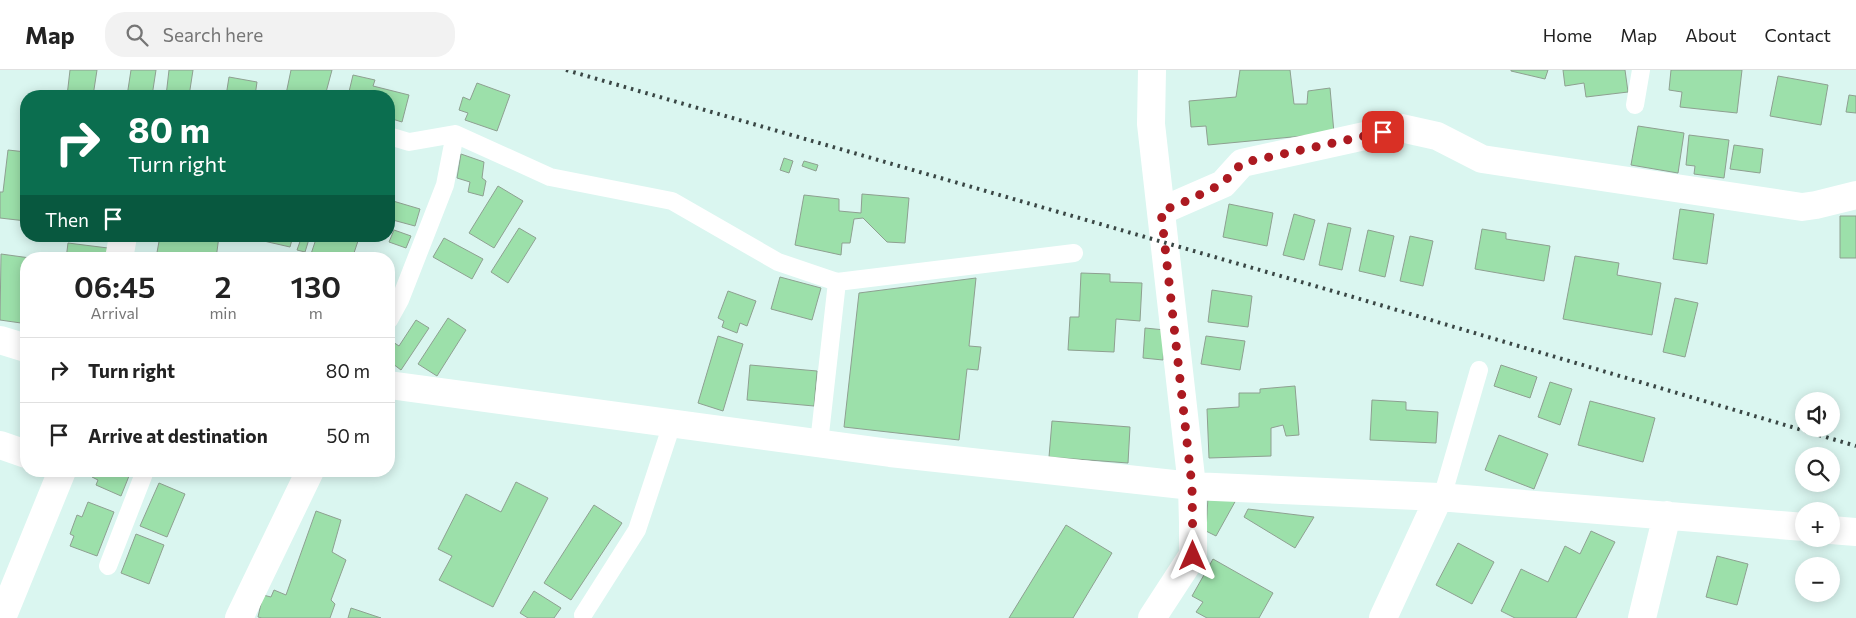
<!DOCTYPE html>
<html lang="en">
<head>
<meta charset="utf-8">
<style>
	:root { --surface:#fff; --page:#f2f2f2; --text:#222; --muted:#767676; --line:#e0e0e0 }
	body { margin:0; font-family:Commissioner,sans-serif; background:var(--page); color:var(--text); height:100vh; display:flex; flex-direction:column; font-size:19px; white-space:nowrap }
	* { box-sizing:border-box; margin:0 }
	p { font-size:16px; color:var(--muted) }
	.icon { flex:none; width:28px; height:28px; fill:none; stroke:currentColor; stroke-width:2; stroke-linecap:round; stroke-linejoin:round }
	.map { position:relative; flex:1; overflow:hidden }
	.panel { position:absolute; left:20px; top:182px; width:375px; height:225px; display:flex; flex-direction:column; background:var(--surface); border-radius:20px; box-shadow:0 2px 12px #0003 }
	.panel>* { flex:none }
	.hud { position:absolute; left:20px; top:20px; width:375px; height:152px; border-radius:20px; box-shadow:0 2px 12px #0003; background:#0b6e4f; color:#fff; overflow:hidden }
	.buttons { position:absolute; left:1795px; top:322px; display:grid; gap:10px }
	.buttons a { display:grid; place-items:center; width:45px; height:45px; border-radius:50%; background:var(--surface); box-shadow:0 2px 12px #0003; font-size:25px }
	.pin { position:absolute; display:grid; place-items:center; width:42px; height:42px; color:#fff; margin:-21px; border-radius:10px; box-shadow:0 2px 8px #0006 }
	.me { position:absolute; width:55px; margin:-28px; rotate:0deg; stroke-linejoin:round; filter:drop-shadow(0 0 4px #0008) }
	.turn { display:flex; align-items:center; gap:18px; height:105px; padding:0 25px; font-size:22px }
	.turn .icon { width:65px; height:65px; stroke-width:2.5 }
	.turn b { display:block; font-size:35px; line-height:42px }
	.then { display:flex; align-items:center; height:48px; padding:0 25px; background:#0003; gap:10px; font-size:19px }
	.eta { display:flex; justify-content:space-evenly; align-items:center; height:85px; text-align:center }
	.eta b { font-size:30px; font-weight:600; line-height:35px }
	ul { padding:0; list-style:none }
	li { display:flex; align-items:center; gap:15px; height:65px; padding:0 25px; border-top:1px solid var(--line) }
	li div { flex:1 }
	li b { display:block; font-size:19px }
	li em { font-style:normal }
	header { display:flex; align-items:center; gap:30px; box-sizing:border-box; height:70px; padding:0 25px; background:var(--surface); border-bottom:1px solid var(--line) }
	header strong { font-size:24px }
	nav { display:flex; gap:28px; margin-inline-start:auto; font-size:18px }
	.search { width:350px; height:45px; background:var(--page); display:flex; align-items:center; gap:12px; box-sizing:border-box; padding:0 18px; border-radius:20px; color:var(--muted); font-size:19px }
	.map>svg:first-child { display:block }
</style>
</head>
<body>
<header>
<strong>Map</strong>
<div class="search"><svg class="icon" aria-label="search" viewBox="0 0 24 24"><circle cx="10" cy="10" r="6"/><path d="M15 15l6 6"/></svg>Search here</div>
<nav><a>Home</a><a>Map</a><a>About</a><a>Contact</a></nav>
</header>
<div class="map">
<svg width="1856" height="548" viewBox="0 0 1856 548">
	<rect width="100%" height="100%" fill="#daf6f0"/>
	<!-- building -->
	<path fill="#9ce0aa" stroke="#8ea091" d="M70 0H97L93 26H67Z
		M131 0H156L152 26H127Z
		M169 0H193L189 26H166Z
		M291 0H332L325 26H294L286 24Z
		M1240 0H1290L1294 34H1307L1308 21 1330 18 1334 63 1208 75 1206 56 1191 57 1189 31 1236 27Z
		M1511 0H1548L1545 9 1511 1Z
		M1563 0H1625L1628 22 1586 27 1584 13 1565 16Z
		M1671 0H1742L1737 43 1680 37 1682 22 1669 20Z
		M353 5 375 10 373 16 409 25 402 52 389 48V26H348Z
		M1778 6 1828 15 1821 55 1770 46Z
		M229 7 257 12 255 26H226Z
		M477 13 510 25 497 61 465 50 468 43 459 40 463 27 470 30Z
		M1849 25 1856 26V43L1846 42Z
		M1638 56 1684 63 1678 103 1631 95Z
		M1689 65 1729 70 1724 108 1694 104 1695 96 1686 95Z
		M1734 75 1763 79 1760 103 1730 99Z
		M8 80 26 82V151L0 148V122H3Z
		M461 84 484 92 482 108 486 111 483 126 468 122 470 112 457 108Z
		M784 88 793 91 789 103 780 100Z
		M804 91 818 95 816 101 802 96Z
		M498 116 523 131 494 178 469 163Z
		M862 124 909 128 905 173 887 172 863 148 854 149 850 173H842L841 185 795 175 804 125 839 129V141L861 143Z
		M393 131 420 139 415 156 389 149Z
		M1229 134 1273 143 1267 176 1223 167Z
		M1680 139 1714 144 1707 194 1673 189Z
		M1294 144 1315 150 1304 190 1283 185Z
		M1840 146H1856V188H1840Z
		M1328 153 1351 158 1342 200 1319 195Z
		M519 158 536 168 508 213 491 202Z
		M1482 159 1506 163V169L1550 176 1544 211 1475 199Z
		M394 160 411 166 406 178 389 172Z
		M1368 160 1394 166 1385 207 1359 201Z
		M57 166H98L97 171Z
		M160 166H219L216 189 156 188Z
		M255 166H293L290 177 255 169Z
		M302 166H310L305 182 297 180Z
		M317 166H352L359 168 352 189H325L311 184Z
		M1410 166 1433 171 1423 216 1400 211Z
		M444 168 483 189 472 209 433 187Z
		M68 173 108 178 107 189H66Z
		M1 184 30 188 26 189V215L21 253 0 250Z
		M1575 186 1619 193 1617 205 1661 213 1652 265 1563 249Z
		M1081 203 1110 204V212L1142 213 1140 251 1116 249 1114 282 1068 280 1070 247H1079Z
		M780 207 821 218 812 250 771 239Z
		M976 208 969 276 981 277 978 300 967 299 959 370 844 357 859 223Z
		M1212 220 1252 226 1248 257 1208 252Z
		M728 221 756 231 747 256 740 253 737 263 722 257 724 251 718 248Z
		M1675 228 1698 233 1685 287 1663 282Z
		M448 248 466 260 437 306 418 294Z
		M416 250 429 258 401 300 389 291V278L393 272 399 276Z
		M1145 258 1165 260 1163 290 1143 288Z
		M718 266 743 274 723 341 698 333Z
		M1206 266 1245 271 1240 300 1201 294Z
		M750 295 817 301 814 336 747 330Z
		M1501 295 1537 307 1530 328 1494 316Z
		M1550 312 1572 319 1560 355 1538 347Z
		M1295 316 1299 365 1286 366 1283 355 1271 358V386L1209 388 1207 339 1239 337V323H1260V319Z
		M1372 330 1406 332V340L1438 342 1436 373 1370 370Z
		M1590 331 1655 348 1643 392 1578 375Z
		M1052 351 1130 357 1128 393 1049 387Z
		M1499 365 1548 384 1534 419 1485 400Z
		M94 401H131L121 426 96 415 98 410 92 407Z
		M516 412 548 428 493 537 439 510 452 486 438 479 466 424 501 442Z
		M159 413 185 424 167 467 140 456Z
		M1208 427 1236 430 1216 466 1206 461Z
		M88 432 114 442 97 486 70 476 74 466 70 464 77 445 82 447Z
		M594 435 622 453 571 530 544 513Z
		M1248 439 1314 447 1295 478 1244 447Z
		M316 441 341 450 332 482 346 490 331 530 335 534 330 548H262L258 547 263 525 271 527 274 520 286 525Z
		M1066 455 1112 483 1073 548H1009Z
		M1591 461 1615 472 1576 548H1515L1501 541 1521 499 1548 512 1565 476 1580 484Z
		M136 464 164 475 149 514 121 503Z
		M1458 473 1494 492 1472 534 1436 515Z
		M1717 486 1748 494 1737 535 1706 527Z
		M1213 489 1273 523 1259 548H1207L1196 542 1203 532 1192 526Z
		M534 521 561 538 554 548H528L520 543Z
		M351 538 381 548H348Z"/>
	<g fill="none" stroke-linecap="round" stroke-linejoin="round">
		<!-- lane -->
		<path stroke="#fff" stroke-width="18" d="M1635 35 1641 0
			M389 66 409 72 455 64 550 107 672 131 778 192 837 212 1074 183
			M389 250 400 230 445 115 455 64
			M819 373 837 212
			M1439 427 1445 417 1479 300
			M108 496 145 401
			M583 545 637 460 672 354"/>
		<!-- street -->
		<path stroke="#fff" stroke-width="28" d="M1161 141 1223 114 1242 93 1401 58 1437 66 1482 89 1802 137 1816 135 1856 125
			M119 189 123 166
			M0 270 26 278
			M389 315 890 383 1192 416 1439 427 1804 457
			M0 375 26 384
			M1831 460 1856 462
			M2 548 62 401
			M239 548 310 401
			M1152 548 1193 485V453L1192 416 1151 54 1152 0
			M1383 548 1439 427
			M1642 548 1667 445"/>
		<!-- rail -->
		<path stroke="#3a4745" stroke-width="4" stroke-dasharray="2.5 5" stroke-linecap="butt" d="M566 0 1343 224 1856 376"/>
	</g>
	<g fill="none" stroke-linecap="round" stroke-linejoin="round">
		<!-- route -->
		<path stroke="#ac1a21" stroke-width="9" stroke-dasharray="0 16.2" d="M1193 486 1192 416 1161 141 1180 134 1222 114 1242 93 1383 62"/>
	</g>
</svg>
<div class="buttons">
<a><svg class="icon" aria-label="sound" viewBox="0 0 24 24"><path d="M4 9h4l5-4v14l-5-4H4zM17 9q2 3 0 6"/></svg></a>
<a><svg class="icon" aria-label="search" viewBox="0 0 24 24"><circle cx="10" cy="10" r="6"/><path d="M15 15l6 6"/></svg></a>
<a>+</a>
<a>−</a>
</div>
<div class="pin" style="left:1383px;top:62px;background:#d93025"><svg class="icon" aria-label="arrive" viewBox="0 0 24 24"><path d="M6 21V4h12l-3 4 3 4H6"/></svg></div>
<svg class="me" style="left:1193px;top:486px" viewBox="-20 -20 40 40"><path d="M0-17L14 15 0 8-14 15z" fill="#ac1a21" stroke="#fff" stroke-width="4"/></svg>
<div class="hud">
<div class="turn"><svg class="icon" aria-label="right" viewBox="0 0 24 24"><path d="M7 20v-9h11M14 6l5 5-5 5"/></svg><div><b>80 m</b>Turn right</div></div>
<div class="then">Then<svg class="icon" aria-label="arrive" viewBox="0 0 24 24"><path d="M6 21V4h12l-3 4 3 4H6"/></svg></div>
</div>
<section class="panel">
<div class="eta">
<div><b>06:45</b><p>Arrival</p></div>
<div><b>2</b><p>min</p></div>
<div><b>130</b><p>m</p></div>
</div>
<ul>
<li><svg class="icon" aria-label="right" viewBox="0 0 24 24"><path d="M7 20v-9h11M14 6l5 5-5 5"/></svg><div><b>Turn right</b></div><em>80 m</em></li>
<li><svg class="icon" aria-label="arrive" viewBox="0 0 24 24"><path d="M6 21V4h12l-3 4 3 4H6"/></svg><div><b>Arrive at destination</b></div><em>50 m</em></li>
</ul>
</section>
</div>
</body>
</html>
